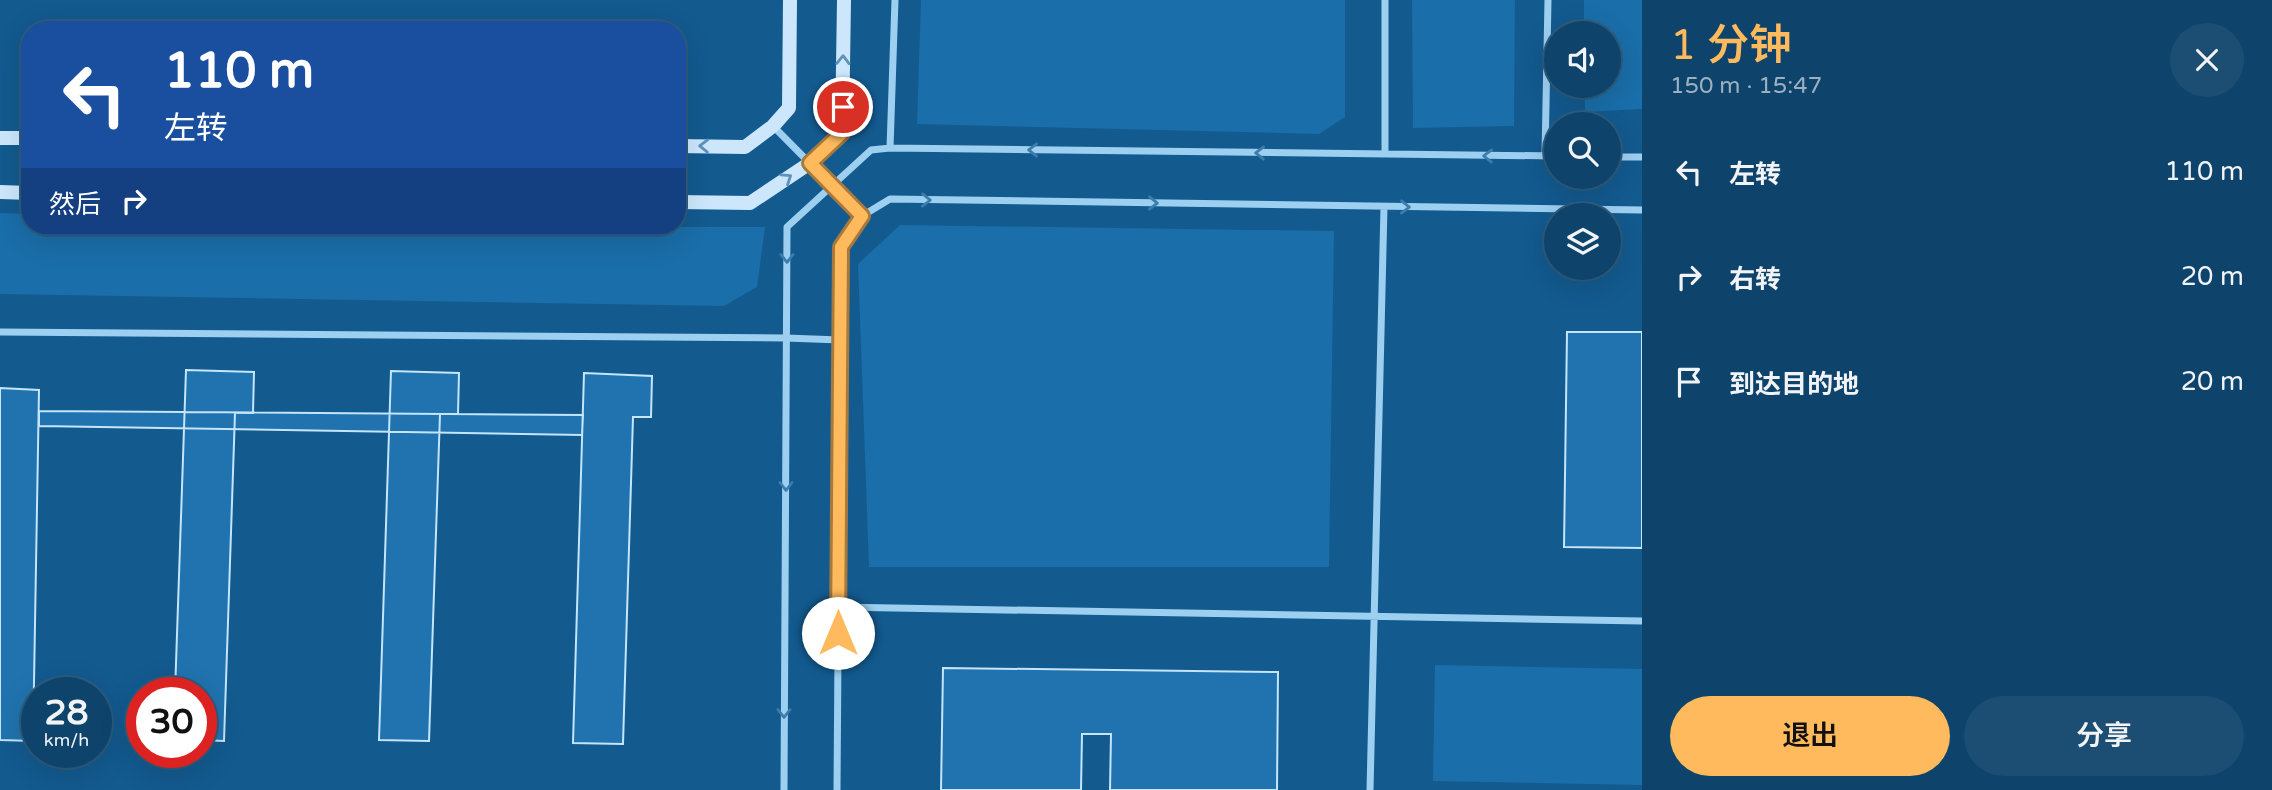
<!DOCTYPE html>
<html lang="zh">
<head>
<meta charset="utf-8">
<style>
	:root { --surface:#0e446b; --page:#1c4e73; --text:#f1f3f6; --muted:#9bb0c1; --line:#2e5c7e; --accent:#ffba5d }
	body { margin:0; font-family:"Varela Round","Noto Sans SC",sans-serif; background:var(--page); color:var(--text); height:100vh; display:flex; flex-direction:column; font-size:26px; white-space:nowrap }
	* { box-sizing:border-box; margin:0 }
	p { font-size:23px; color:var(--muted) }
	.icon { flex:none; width:38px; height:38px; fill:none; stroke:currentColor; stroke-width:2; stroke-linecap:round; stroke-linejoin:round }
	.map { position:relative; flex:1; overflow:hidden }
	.side { display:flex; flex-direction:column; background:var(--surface); width:630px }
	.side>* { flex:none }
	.guide { position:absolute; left:21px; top:21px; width:665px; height:214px; border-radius:28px; box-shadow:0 7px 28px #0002,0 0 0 2px var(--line); background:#1a4fa0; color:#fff; overflow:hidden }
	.controls { position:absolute; left:1544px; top:21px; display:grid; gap:14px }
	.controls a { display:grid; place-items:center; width:77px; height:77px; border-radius:50%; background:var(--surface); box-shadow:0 7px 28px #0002,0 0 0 2px var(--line); font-size:35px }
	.speed { position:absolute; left:21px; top:677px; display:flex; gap:14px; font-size:35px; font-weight:700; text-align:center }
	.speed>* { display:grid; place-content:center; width:91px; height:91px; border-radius:50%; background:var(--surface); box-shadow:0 7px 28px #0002,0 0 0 2px var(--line); line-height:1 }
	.speed small { font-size:18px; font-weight:400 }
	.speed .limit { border:10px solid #d22; background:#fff; color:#111 }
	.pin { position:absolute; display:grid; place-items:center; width:60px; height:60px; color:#fff; margin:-30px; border:4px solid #fff; border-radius:50%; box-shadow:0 2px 7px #0007 }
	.me { position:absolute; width:77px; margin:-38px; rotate:0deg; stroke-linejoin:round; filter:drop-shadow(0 0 5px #0008) }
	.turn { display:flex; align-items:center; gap:24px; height:147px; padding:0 28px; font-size:32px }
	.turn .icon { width:91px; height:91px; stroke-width:2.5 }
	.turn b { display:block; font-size:49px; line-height:60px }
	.then { display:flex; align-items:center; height:66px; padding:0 28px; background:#0003; gap:14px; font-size:26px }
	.round { display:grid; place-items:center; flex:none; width:74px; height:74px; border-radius:37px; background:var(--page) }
	.overview { display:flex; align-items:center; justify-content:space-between; height:119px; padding:0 28px }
	h1 { font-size:42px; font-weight:600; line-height:52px; color:var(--accent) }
	.cta { display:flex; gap:14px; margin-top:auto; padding:14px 28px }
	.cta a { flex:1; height:80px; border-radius:42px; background:var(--accent); color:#111; font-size:28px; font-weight:600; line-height:80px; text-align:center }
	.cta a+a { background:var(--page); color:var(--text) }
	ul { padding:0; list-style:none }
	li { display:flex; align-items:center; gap:21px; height:105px; padding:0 28px }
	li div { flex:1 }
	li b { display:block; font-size:26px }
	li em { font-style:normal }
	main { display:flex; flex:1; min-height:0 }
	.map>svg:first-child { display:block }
</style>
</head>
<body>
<main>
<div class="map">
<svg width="1642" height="790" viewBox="0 0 1642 790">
	<rect width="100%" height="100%" fill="#135a8f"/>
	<!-- green -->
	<path fill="#1a6ea9" d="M921 0H1345V117L1319 134 917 124Z
		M1412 0H1515L1514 126 1413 128Z
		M1584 0H1642V109L1585 112V86H1608V33H1584Z
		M0 213 30 214V226L765 227 757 287 724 306 0 294Z
		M900 225 1334 231 1329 567H869L858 264Z
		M1435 665 1642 669V785L1433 781Z"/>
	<!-- building -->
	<path fill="#2073ae" stroke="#c4e5fc" stroke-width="2" d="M1567 332H1642V548L1564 547Z
		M186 370 254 372 253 413H235L224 741 201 740V693H175Z
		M391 371 459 373 458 414H440L429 741 379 740Z
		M584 373 652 376 651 417H633L623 744 573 743Z
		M0 388 39 390 33 741 0 740Z
		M39 411 583 415 582 435 39 426Z
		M943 668 1278 672 1277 790H1110L1111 734H1082L1081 790H941Z"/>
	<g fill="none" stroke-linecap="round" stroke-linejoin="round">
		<!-- street -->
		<path stroke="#9dcff1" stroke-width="7" d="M1385 0V154
			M773 126 862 216
			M890 148 895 0
			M1545 156 1548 0
			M1608 157H1642
			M0 332 786 338 840 340
			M838 607 1642 621
			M784 790 787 227 871 150 890 148 1556 156
			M837 790 841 247 862 216 890 199 1642 210
			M1370 790 1384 207"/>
		<!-- secondary -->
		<path stroke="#cce7fc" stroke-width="14" d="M0 138H30
			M677 146 745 147 773 126 789 108 790 0
			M0 192 30 193
			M677 202 750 203 810 163 842 133 844 0"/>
	</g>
	<!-- one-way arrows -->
	<defs><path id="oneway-chevron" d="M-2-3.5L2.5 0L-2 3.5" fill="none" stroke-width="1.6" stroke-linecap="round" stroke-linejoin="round" transform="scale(1.75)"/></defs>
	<g stroke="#5d92bb">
		<use href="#oneway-chevron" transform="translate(843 60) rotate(-89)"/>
		<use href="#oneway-chevron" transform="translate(704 146) rotate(-179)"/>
		<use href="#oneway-chevron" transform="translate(787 178) rotate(-34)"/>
	</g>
	<g stroke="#3c7dac">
		<use href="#oneway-chevron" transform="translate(1033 150) rotate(-179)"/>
		<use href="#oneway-chevron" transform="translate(1260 153) rotate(-179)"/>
		<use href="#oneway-chevron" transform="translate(1488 156) rotate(-179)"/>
		<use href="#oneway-chevron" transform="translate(926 200) rotate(1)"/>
		<use href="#oneway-chevron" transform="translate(1153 203) rotate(1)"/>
		<use href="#oneway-chevron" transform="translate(1405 207) rotate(1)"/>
		<use href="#oneway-chevron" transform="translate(787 258) rotate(90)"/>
		<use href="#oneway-chevron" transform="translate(786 486) rotate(90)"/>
		<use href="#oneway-chevron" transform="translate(784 713) rotate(90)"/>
	</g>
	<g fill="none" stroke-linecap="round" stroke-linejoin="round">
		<!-- route casing -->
		<g stroke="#a6793c" stroke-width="18">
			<path id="route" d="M838 633 841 247 862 216 810 163 842 133 843 107"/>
		</g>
		<!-- route -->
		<use href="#route" stroke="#ffba5d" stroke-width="12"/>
	</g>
</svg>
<div class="controls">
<a><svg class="icon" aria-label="sound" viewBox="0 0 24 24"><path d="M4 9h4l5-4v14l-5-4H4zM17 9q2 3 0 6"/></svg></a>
<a><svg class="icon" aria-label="search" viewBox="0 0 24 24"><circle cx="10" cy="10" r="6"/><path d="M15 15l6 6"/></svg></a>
<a><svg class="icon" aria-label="layers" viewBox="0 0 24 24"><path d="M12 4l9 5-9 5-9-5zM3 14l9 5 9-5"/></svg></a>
</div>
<div class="speed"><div>28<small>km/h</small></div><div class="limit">30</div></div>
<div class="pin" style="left:843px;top:107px;background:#d93025"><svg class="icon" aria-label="arrive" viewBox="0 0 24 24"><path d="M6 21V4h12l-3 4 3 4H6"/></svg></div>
<svg class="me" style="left:838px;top:633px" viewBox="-20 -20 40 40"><circle r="19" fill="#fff"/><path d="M0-13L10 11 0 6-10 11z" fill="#ffba5d"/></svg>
<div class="guide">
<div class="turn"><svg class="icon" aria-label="left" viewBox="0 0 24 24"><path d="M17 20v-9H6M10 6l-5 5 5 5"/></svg><div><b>110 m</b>左转</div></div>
<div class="then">然后<svg class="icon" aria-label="right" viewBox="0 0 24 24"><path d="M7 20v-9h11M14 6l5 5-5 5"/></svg></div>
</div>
</div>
<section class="side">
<div class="overview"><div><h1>1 分钟</h1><p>150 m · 15:47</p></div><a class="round"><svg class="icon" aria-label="close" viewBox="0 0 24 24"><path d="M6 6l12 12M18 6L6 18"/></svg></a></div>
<ul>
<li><svg class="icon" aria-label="left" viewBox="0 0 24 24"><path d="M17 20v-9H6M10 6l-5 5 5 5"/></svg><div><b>左转</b></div><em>110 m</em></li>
<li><svg class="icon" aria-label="right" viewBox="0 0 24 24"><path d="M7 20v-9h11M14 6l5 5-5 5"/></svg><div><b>右转</b></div><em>20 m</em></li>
<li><svg class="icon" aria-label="arrive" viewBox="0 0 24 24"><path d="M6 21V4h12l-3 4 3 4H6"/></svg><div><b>到达目的地</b></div><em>20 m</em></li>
</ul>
<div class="cta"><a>退出</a><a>分享</a></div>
</section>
</main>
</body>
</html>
